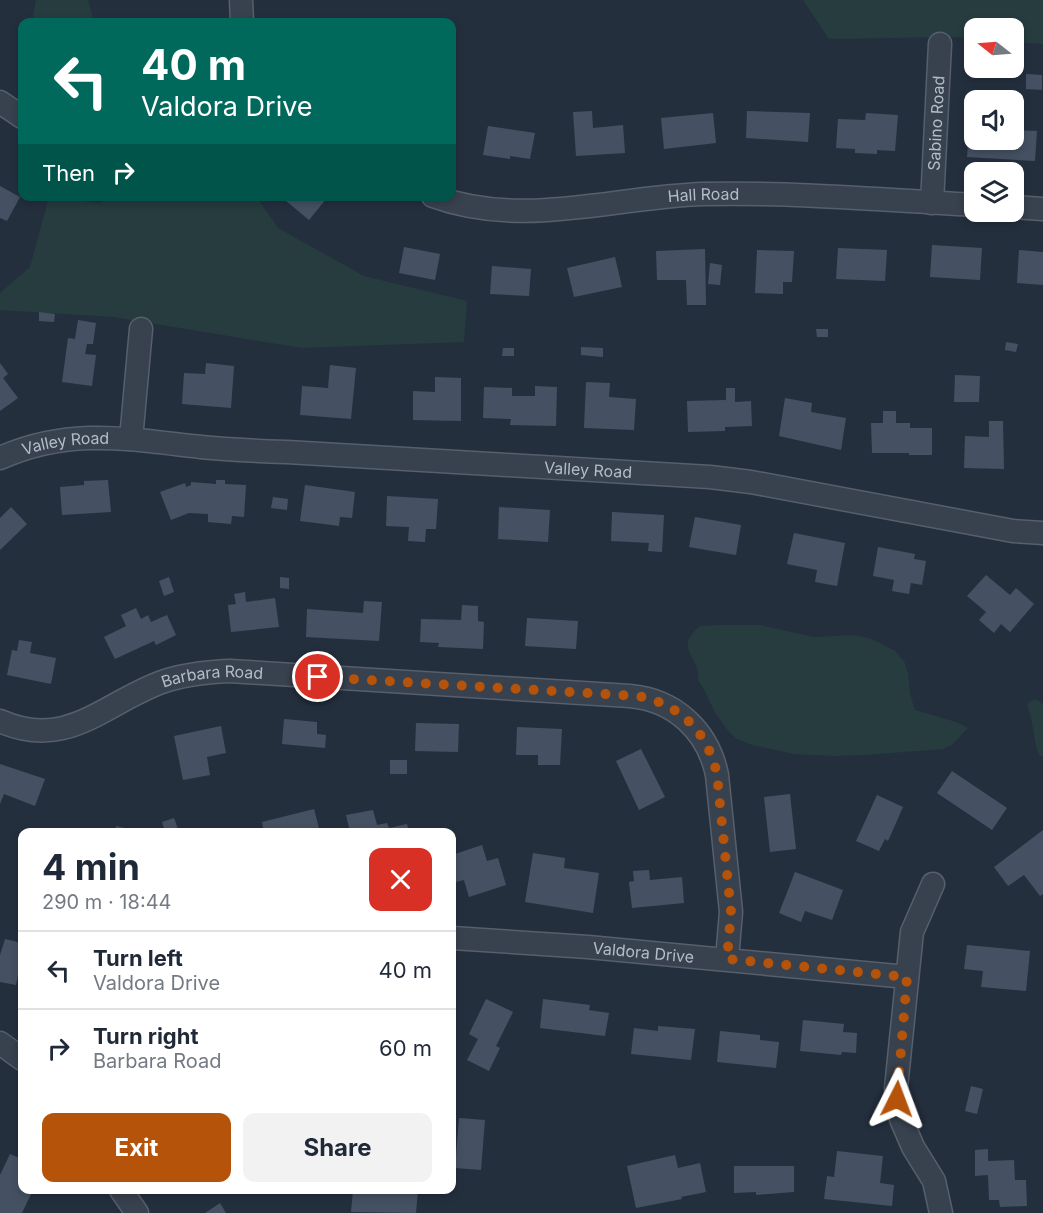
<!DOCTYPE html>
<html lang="en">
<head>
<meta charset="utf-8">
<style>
	:root { --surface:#fff; --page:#f2f2f3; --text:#1f2937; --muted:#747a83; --line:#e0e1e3; --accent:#b45309 }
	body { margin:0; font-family:Inter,sans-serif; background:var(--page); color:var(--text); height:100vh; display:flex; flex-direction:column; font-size:22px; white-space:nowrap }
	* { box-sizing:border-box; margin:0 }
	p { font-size:20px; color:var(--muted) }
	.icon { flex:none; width:33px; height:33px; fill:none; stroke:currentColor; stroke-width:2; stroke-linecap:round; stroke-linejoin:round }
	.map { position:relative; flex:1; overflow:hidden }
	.panel { position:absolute; left:18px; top:828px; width:438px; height:366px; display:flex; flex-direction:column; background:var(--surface); border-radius:12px; box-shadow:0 3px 9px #0003 }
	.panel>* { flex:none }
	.guide { position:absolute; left:18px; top:18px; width:438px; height:183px; border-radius:12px; box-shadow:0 3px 9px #0003; background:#00695c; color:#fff; overflow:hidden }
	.needle { width:39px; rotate:287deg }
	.tools { position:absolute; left:964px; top:18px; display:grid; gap:12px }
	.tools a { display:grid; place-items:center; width:60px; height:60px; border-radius:12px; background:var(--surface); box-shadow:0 3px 9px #0003; font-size:30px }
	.pin { position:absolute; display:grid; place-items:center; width:51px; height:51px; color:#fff; margin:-26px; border:3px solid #fff; border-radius:50%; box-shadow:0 2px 6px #0007 }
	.me { position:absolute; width:66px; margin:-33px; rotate:3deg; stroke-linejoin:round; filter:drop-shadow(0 0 4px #0008) }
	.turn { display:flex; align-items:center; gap:21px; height:126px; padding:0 24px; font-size:27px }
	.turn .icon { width:78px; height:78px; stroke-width:2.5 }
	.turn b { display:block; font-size:42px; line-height:51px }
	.then { display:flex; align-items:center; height:57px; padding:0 24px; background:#0003; gap:12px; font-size:22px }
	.round { display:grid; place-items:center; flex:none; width:63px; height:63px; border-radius:12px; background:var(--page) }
	.overview { display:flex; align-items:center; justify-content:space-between; height:102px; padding:0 24px }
	h1 { font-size:36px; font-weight:700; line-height:45px }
	.button { display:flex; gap:12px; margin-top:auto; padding:12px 24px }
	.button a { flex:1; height:69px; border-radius:12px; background:var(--accent); color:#fff; font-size:24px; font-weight:700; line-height:69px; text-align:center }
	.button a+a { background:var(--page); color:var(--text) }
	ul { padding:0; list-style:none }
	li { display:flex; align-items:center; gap:18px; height:78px; padding:0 24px; border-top:2px solid var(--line) }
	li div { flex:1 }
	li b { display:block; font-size:22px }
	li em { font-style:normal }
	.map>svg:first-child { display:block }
</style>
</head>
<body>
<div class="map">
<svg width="1043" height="1213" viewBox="0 0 1043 1213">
	<rect width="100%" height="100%" fill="#242f3e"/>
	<!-- green -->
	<path fill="#263c3f" d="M36 0H88L94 22H32Z
		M803 0H1043V44L1014 42V28H975V39L952 37 829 39Z
		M117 196H256L278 228 364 276 467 301 464 342 302 348 113 317 0 310V293L30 267 49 197 99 203Z
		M720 625H760L814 637 854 635 872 639 895 651 904 661 908 673 910 694 915 710 956 722 968 728 952 745 943 749 865 755 834 756 794 754 752 745 737 739 728 731 714 711 705 691 698 680C701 656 672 649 700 626Z
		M1033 700H1038L1043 705V756H1040C1034 748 1033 717 1027 704Z"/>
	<!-- building -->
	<path fill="#455162" d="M1026 74 1042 75V90L1026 89Z
		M592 111 593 128 623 125 625 153 576 156 573 112Z
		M747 111 810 113 808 142 746 138Z
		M713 113 716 143 664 149 661 118Z
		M866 113 898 115 895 151 877 150V154L855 153V149L836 148 838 119 865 120Z
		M488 126 535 133 530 159 510 156V159L483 155Z
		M969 128H975V140H1014V130L1037 131 1035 161 967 157Z
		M0 186 20 197 7 221 0 218Z
		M280 196H325L327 198 309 220Z
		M932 245 982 248 980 280 930 277Z
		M404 247 440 254 435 280 399 273Z
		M838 248 887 250 885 281 836 279Z
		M705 249 706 305H687L686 280H657L656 251Z
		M757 250 794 251 792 282H783V294L755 293Z
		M1019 250 1043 252V285L1017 283Z
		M615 257 622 287 574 297 567 268Z
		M710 263 722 265 720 285 708 284Z
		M492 266 531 269 529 296 490 294Z
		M39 312 55 314 54 322 39 321Z
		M78 320 96 323 93 344H87L85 354 96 355 92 386 62 382 68 338 75 339Z
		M816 329H828V337H817Z
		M1006 342 1018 344 1016 352 1005 350Z
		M581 347 603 348V357L581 355Z
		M503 348H514V356H502Z
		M0 363 8 374 3 378 18 398 0 411Z
		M206 363 234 366 231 408 182 404 184 373 205 374Z
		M330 365 356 368 351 419 300 415 302 386 328 388Z
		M955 375 980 376 979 402H954Z
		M435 377 461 378V421L413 420V391L435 392Z
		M586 382 610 383 609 397 636 399 634 430 584 428Z
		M535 386 557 387 556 426 510 425 511 419 483 418 484 387 512 388V396H535Z
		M726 388H735V402L751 401 752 426 725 427V431L688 432 687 401 726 400Z
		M785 398 812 403 811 412 846 418 841 450 779 436Z
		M883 411H896V423H910V428H932V455H909V453H872L871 423H883Z
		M989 421H1003L1004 469 964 468 965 436 989 437Z
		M108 480 111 512 62 515 60 487 84 485V481Z
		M216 480H225V484L246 485 244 517 232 516 231 524 208 522V514L189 513 171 520 160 492 185 483 186 487 191 485V482L216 484Z
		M305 485 355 492 352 518 340 517 339 526 300 521Z
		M387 496 438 499 436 529H426L425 542 408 541 409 527 386 526Z
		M273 497 288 499 287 510 271 508Z
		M11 507 27 524 0 550V518Z
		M499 507 550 510 548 542 498 539Z
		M612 512 664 515 662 552 648 551 649 543 611 541Z
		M695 517 741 525 736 555 689 547Z
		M794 533 845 543 837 586 815 582 817 570 787 564Z
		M878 547 915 554 914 559 926 561 922 585 911 583 909 594 892 591 894 580 873 576Z
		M986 575 1010 595 1016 588 1034 604 1010 632 1001 624 994 633 979 620 986 612 967 596Z
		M169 577 174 592 164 596 159 581Z
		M280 577 289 578V589L280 588Z
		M245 592 246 602 275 598 279 627 231 632 228 605 236 604 234 594Z
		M364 601 382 602 379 641 306 637 307 609 363 613Z
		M462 605 478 606V621L484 622 483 649 438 647 439 643 420 642 421 619 461 620Z
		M136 608 141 619 148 615 151 622 167 615 176 635 156 645 154 641 115 659 104 637 126 626 121 615Z
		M527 618 578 621 576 649 525 646Z
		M19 640 32 642 30 653 56 658 51 684 7 675 12 650 17 651Z
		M284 719 317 722V734L326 735 325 748 282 744Z
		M416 723 459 724 458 752 415 751Z
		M221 726 226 753 207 757 210 775 183 780 174 736Z
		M517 727 562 729 560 765H538V755H516Z
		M641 749 665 797 639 810 616 761Z
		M390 760H407V774H390Z
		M0 764 45 779 35 806 4 794 0 804Z
		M952 771 1007 808 992 830 937 793Z
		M790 794 796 849 770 852 764 797Z
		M877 795 903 807 888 841 885 839 879 851 856 841Z
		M314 809 320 832H264L262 822Z
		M373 810 377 825 387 823 389 828 407 824 409 832H350L346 815Z
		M174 818 178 829 165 832 162 822Z
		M116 826 141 832H115Z
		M1043 830V894L1040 896 1024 875 1008 886 994 867Z
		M482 845 487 861 498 858 506 885 469 897 464 880 452 883V855Z
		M533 853 565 858 564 868 599 873 593 913 525 902Z
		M649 870 650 880 682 877 684 903 632 908 629 882 634 881 633 871Z
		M795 872 843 890 832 920 805 911 801 922 779 913Z
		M5 939 22 943 20 960 21 961 16 985 0 982V955Z
		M967 945 1030 951 1026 991 981 987 983 971 964 969Z
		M486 999 513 1012 496 1046 500 1048 489 1071 467 1060 478 1039 469 1034Z
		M543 999 590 1005 589 1010 609 1013 605 1036 540 1028Z
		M803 1020 844 1024 843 1032 857 1033 856 1053 842 1052 841 1055 800 1051Z
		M658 1026 695 1029 691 1060 631 1054 634 1028 658 1031Z
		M720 1031 760 1035V1040L779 1042 776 1068 717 1062Z
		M971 1086 983 1089 977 1114 965 1111Z
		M459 1118 485 1120 481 1170 455 1168Z
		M988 1149V1161L1014 1160 1015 1180H1026L1027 1206 1000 1207 999 1200H989L988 1175 975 1176V1150Z
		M837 1151 883 1156 880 1183 894 1185 892 1206 824 1199 827 1176 834 1177Z
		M10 1154 22 1159V1190H33L22 1213H0V1175Z
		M675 1155 678 1168 700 1163 706 1192 681 1197 682 1199 636 1208 627 1166Z
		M734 1166H794V1192L756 1195V1192L734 1193Z
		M353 1190H418L416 1213 351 1212Z
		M220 1203 226 1213H205Z"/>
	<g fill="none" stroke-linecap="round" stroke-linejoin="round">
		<!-- minor casing -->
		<g stroke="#565f6c" stroke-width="25">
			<g id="minor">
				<path d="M241 0 242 22"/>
				<path d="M0 102 22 117"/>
				<path id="s1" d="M433 196C523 229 612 197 703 194 793 192 885 200 975 205"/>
				<path id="s2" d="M932 203 940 44"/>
				<path d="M1014 207 1043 209"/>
				<path d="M131 439 141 329"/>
				<path id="s3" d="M0 458C71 427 128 439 201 447 230 450 259 451 287 452 428 461 569 468 710 477L751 482 1013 531 1043 533"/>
				<path id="s4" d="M0 721C67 751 104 703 162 682 184 674 207 672 230 671L630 696C675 700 708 731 717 775L731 912 727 959"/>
				<path d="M933 884 912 932 896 1088 901 1119 913 1147 934 1181 941 1213"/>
				<path id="s5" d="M452 938 588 947 907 977"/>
				<path d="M0 1043 22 1059"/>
				<path d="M121 1190 137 1213"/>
			</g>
		</g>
		<!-- minor -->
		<use href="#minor" stroke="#38414e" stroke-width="22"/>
	</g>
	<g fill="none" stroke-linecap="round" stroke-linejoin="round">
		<!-- route -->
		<path stroke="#b45309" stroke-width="10" stroke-dasharray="0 18" d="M318 677 637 696C680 703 709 734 717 775L731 912 727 959 907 977 897 1099"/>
	</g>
	<g text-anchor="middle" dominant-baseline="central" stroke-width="4.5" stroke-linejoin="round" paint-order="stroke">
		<!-- street labels -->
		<g font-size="16" fill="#b4bcc9" stroke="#1d2633">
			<text stroke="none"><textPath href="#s2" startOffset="80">Sabino Road</textPath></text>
			<text stroke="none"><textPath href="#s1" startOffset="273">Hall Road</textPath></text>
			<text stroke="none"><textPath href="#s3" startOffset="68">Valley Road</textPath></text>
			<text stroke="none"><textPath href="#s3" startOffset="592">Valley Road</textPath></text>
			<text stroke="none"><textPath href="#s4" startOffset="225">Barbara Road</textPath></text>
			<text stroke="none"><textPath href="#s5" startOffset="192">Valdora Drive</textPath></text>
		</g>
	</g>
</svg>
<div class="tools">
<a><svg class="needle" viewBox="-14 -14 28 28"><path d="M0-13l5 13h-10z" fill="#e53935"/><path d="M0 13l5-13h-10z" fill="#747a83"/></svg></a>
<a><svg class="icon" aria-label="sound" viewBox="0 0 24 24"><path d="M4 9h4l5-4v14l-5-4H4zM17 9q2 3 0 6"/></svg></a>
<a><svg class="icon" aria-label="layers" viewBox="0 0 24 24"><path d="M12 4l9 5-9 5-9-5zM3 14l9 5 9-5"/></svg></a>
</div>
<div class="pin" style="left:318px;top:677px;background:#d93025"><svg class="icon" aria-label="arrive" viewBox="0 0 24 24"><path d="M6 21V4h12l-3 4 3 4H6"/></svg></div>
<svg class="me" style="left:897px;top:1099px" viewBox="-20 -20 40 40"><path d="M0-17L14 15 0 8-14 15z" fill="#b45309" stroke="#fff" stroke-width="4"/></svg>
<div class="guide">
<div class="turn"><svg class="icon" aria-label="left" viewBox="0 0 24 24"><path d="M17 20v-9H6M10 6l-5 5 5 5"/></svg><div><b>40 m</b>Valdora Drive</div></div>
<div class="then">Then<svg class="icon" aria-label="right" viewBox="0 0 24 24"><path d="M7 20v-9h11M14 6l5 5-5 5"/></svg></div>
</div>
<section class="panel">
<div class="overview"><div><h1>4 min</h1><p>290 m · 18:44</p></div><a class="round" style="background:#d93025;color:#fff"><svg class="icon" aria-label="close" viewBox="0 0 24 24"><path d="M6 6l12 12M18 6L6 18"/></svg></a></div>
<ul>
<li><svg class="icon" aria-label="left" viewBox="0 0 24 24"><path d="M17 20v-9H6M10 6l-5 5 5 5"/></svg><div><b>Turn left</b><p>Valdora Drive</p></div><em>40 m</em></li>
<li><svg class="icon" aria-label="right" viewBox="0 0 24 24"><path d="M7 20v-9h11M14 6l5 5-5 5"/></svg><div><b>Turn right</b><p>Barbara Road</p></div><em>60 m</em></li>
</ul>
<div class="button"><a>Exit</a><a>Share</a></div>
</section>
</div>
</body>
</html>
